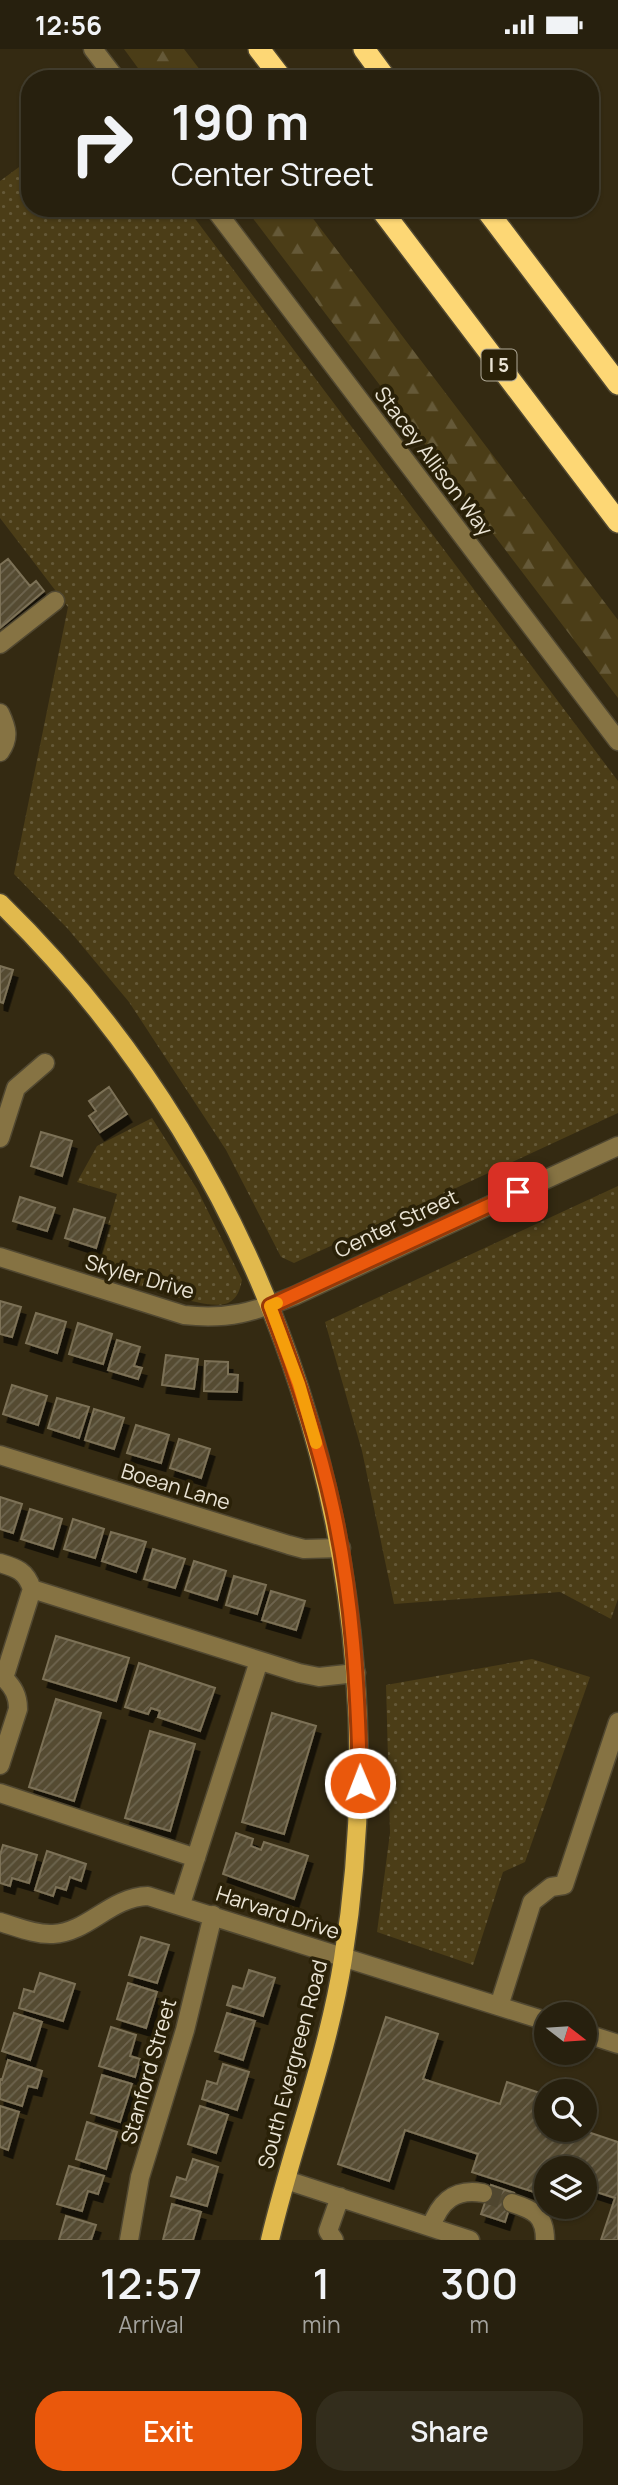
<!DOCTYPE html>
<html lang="en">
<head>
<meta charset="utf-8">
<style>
	:root { --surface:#27200e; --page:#332d1c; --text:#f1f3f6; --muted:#a4a39e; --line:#433e2e; --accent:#ea580c }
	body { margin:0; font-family:Manrope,sans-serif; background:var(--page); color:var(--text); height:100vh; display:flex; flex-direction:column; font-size:26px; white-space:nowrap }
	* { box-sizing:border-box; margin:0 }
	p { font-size:23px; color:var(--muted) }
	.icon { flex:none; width:38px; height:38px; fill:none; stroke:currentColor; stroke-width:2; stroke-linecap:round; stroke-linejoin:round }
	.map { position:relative; height:2191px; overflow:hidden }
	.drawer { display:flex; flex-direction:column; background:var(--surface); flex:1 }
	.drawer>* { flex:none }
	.hud { position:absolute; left:21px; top:21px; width:578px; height:147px; border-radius:28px; box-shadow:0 2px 5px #0004,0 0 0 2px var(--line); background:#27200e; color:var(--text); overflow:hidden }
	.needle { width:46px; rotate:107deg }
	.fabs { position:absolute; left:534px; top:1953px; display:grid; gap:14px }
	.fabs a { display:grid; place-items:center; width:63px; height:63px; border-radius:50%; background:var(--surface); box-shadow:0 2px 5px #0004,0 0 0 2px var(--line); font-size:35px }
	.pin { position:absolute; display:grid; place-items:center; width:60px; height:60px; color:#fff; margin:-30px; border-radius:14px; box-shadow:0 4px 10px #0006 }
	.me { position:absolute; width:77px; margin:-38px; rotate:359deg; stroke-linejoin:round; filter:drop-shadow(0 0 5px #0008) }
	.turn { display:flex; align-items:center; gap:24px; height:147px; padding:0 35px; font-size:32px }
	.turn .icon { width:91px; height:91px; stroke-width:2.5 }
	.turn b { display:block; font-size:49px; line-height:60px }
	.eta { display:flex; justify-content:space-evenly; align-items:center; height:119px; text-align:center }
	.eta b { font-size:42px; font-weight:600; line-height:49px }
	.primary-button { display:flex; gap:14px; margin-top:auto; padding:14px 35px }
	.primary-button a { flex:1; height:80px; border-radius:28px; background:var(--accent); color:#fff; font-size:28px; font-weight:600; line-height:80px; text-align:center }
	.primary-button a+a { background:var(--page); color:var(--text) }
	.status { display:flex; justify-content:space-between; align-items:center; height:49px; padding:0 35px; background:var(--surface); direction:ltr }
	.status svg { height:19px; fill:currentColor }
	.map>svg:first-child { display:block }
</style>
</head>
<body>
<div class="status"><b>12:56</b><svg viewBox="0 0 49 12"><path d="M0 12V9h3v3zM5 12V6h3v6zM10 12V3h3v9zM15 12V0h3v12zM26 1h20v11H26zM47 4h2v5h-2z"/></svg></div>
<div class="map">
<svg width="618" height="2191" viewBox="0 0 618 2191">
	<defs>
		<pattern id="green-dots" width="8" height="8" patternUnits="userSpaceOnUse" patternTransform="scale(1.75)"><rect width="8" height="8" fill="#4b3d17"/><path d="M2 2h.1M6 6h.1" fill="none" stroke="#655938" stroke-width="1.8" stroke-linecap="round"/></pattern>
		<pattern id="forest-firs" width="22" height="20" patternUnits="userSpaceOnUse" patternTransform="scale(1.75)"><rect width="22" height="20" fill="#4b3d17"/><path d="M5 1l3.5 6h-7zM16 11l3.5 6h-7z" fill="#655938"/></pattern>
		<pattern id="building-hatch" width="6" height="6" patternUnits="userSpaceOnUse" patternTransform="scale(1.75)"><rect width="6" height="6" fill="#554b32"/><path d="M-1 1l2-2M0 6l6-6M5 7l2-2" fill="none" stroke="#6e654f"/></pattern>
		<filter id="shadow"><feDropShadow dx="4.5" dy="8" stdDeviation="0" flood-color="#0009"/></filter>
	</defs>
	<rect width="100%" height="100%" fill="#342a12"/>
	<!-- green -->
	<path fill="url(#green-dots)" d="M30 110V159H187L618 732V1064L294 1214 281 1208 226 1101 129 953 68 880 14 825 68 558 0 469V132Z
		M152 1069 197 1140 242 1231C240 1240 238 1249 228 1254 206 1264 121 1229 95 1220L117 1145 77 1133 97 1097Z
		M618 1137V1550L611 1570 560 1543 394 1555 362 1402 325 1273Z
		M532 1610 590 1628 525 1813 503 1823 473 1916 377 1883 390 1784 386 1636Z"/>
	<!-- forest -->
	<path fill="url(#forest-firs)" d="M124 0H184L207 30H146Z
		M245 159H305L618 571V649Z"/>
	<!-- building -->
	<path fill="url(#building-hatch)" stroke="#7c7157" stroke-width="2" filter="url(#shadow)" d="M8 510 30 537 36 532 44 542 0 579V516Z
		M0 917 13 921 3 954 0 953Z
		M109 1038 127 1065 100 1083 89 1067 96 1062 89 1052Z
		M41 1083 72 1092 62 1127 31 1117Z
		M20 1148 55 1159 47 1182 13 1172Z
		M74 1160 105 1169 96 1199 65 1189Z
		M0 1252 21 1258 12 1288 0 1285Z
		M36 1264 66 1273 57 1304 26 1294Z
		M78 1274 112 1285 103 1315 69 1305Z
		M117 1291 140 1298 134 1317 142 1319 138 1330 108 1321Z
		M166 1306 198 1310 194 1340 162 1336Z
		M205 1312 228 1313V1325L238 1326 237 1343 204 1342Z
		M12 1336 47 1347 38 1376 3 1365Z
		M57 1349 89 1358 79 1389 48 1379Z
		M94 1360 124 1369 114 1400 85 1391Z
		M136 1376 169 1386 161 1414 127 1404Z
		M179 1390 210 1400 201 1429 170 1419Z
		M0 1448 22 1455 13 1484 0 1480Z
		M30 1460 62 1470 53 1500 21 1490Z
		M73 1470 104 1480 95 1509 64 1500Z
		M111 1483 146 1493 136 1523 102 1512Z
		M153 1500 185 1510 175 1539 144 1530Z
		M194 1512 226 1522 217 1551 185 1541Z
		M234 1527 266 1536 257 1565 226 1556Z
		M271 1542 305 1552 296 1581 262 1571Z
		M56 1587 129 1609 116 1652 43 1630Z
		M139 1614 215 1639 200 1682 158 1668 160 1662 151 1659 148 1665 125 1658Z
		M56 1650 101 1664 74 1752 29 1738Z
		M272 1664 316 1677 284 1785 242 1773Z
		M150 1682 195 1695 170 1782 125 1769Z
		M236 1784 253 1790 251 1797 261 1801 264 1793 308 1807 294 1850 223 1825Z
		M3 1796 37 1806 29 1834 12 1829 10 1837 0 1834V1806Z
		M47 1802 86 1815 81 1832 70 1828 66 1841 56 1838 53 1847 35 1841Z
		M141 1888 169 1896 157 1934 129 1926Z
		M249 1921 275 1929 263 1967 227 1956 233 1937 243 1940Z
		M40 1924 75 1935 63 1972 19 1959 24 1940 34 1943Z
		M128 1934 157 1943 146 1979 117 1970Z
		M14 1964 42 1973 30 2011 2 2002Z
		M227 1964 255 1972 243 2011 215 2002Z
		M386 1968 438 1985 423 2030 500 2055 507 2033 546 2046V2081H582L618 2093V2191H601L615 2149 584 2139V2119H546V2127L543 2126 537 2144 472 2123 478 2105 405 2081 389 2132 338 2115Z
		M111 1978 136 1986 130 2007 140 2010 135 2028 99 2017Z
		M8 2011 42 2022 37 2039 28 2037 22 2057 0 2050V2030L2 2031Z
		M223 2015 249 2023 237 2061 202 2050 207 2032 217 2035Z
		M102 2026 132 2035 120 2073 91 2064Z
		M0 2057 19 2063 8 2101 0 2098Z
		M200 2057 228 2066 216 2104 188 2095Z
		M87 2073 117 2083 106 2120 76 2110Z
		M193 2110 218 2118 207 2157 171 2147 177 2128 186 2131Z
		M69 2117 104 2127 98 2145 88 2142 82 2162 57 2155Z
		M491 2136 514 2144 505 2173 481 2165Z
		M172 2155 201 2163 193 2191H163Z
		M66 2167 96 2176 91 2191H59Z"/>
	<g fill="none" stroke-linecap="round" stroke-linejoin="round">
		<!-- minor-tunnel -->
		<path stroke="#4f462f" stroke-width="18" stroke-dasharray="18 9" stroke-linecap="butt" d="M483 2144 512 2154"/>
		<!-- minor casing -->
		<g stroke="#514831" stroke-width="21">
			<path id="minor" d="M93 0 116 30
				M214 159 618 692
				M0 595 55 552
				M0 664C7 679 10 689 0 703
				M0 1089 16 1039 45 1014
				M0 1208 184 1266C228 1271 254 1263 294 1247L618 1097
				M0 1406 289 1496 304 1500 341 1499
				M0 1514C17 1519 26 1522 32 1540
				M0 1716 18 1660C18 1646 13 1638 4 1629L32 1540 299 1624 319 1628 356 1624
				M0 1744 196 1809
				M181 1855 259 1612
				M0 1873C17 1878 36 1886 53 1885 89 1883 110 1848 148 1847L546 1972
				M499 1957 532 1853 551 1838 564 1836 618 1673
				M584 1984 618 1995
				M286 2131 470 2191
				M512 2154C534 2161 545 2166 545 2191
				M431 2178C440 2152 455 2139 483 2144
				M129 2191 140 2128 185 1981 213 1866
				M334 2191 328 2182 340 2148"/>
		</g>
		<!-- major casing -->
		<g stroke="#514831" stroke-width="21">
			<path id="major" d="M0 854C280 1127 405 1526 343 1910 328 2006 292 2097 270 2191"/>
		</g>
		<!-- highway casing -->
		<g stroke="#514831" stroke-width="24">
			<path id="highway" d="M259 0 282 30
				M364 0 386 30
				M380 159 618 473
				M485 159 618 335"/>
		</g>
		<!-- minor -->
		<use href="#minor" stroke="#867343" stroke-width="18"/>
		<!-- major -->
		<use href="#major" stroke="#e1b94d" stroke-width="18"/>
		<!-- highway -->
		<use href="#highway" stroke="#fdd775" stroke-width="21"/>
	</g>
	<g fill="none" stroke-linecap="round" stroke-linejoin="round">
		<!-- route casing -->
		<g stroke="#983908" stroke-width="18">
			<path id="route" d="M360 1734C358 1642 353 1550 333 1459 318 1390 295 1323 270 1257L518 1143"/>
		</g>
		<!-- route -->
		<use href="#route" stroke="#ea580c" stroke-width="12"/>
		<!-- slow -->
		<path stroke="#f59e0b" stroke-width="12" d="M277 1254 270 1257 299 1335 316 1394"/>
	</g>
	<g text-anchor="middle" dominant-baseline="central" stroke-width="7" stroke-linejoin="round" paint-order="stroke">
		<!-- shield labels -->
		<rect fill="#2a2108" stroke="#b0aa98" stroke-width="2" x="481.5" y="300.5" width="35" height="31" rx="5"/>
		<g font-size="19" font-weight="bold" fill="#eae4d5">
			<text x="499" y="316">I 5</text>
		</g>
		<!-- street labels -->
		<g font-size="21" fill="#eae4d5" stroke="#2a2108">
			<text transform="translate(434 412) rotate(53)">Stacey Allison Way</text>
			<text transform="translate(396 1174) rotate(-25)">Center Street</text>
			<text transform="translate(140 1227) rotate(16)">Skyler Drive</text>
			<text transform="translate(176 1437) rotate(17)">Boean Lane</text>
			<text transform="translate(278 1863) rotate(18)">Harvard Drive</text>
			<text transform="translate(292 2015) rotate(-75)">South Evergreen Road</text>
			<text transform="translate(148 2022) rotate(-74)">Stanford Street</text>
		</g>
	</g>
</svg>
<div class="fabs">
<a><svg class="needle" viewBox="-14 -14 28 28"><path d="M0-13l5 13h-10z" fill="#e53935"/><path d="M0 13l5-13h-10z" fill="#a4a39e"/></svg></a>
<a><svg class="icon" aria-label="search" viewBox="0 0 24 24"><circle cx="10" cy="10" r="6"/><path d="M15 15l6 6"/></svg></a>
<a><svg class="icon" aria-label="layers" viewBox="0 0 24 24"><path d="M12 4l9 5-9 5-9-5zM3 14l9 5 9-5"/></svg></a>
</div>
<div class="pin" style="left:518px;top:1143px;background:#d93025"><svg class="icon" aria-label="arrive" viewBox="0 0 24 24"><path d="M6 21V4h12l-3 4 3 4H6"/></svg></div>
<svg class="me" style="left:360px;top:1734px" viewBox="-20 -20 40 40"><circle r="17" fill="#ea580c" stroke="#fff" stroke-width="3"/><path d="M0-11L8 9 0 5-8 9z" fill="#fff"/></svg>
<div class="hud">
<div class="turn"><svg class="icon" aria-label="right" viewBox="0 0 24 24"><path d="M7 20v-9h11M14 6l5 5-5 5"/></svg><div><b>190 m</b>Center Street</div></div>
</div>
</div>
<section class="drawer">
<div class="eta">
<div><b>12:57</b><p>Arrival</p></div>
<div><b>1</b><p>min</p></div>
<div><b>300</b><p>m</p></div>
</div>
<div class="primary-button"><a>Exit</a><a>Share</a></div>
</section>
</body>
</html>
